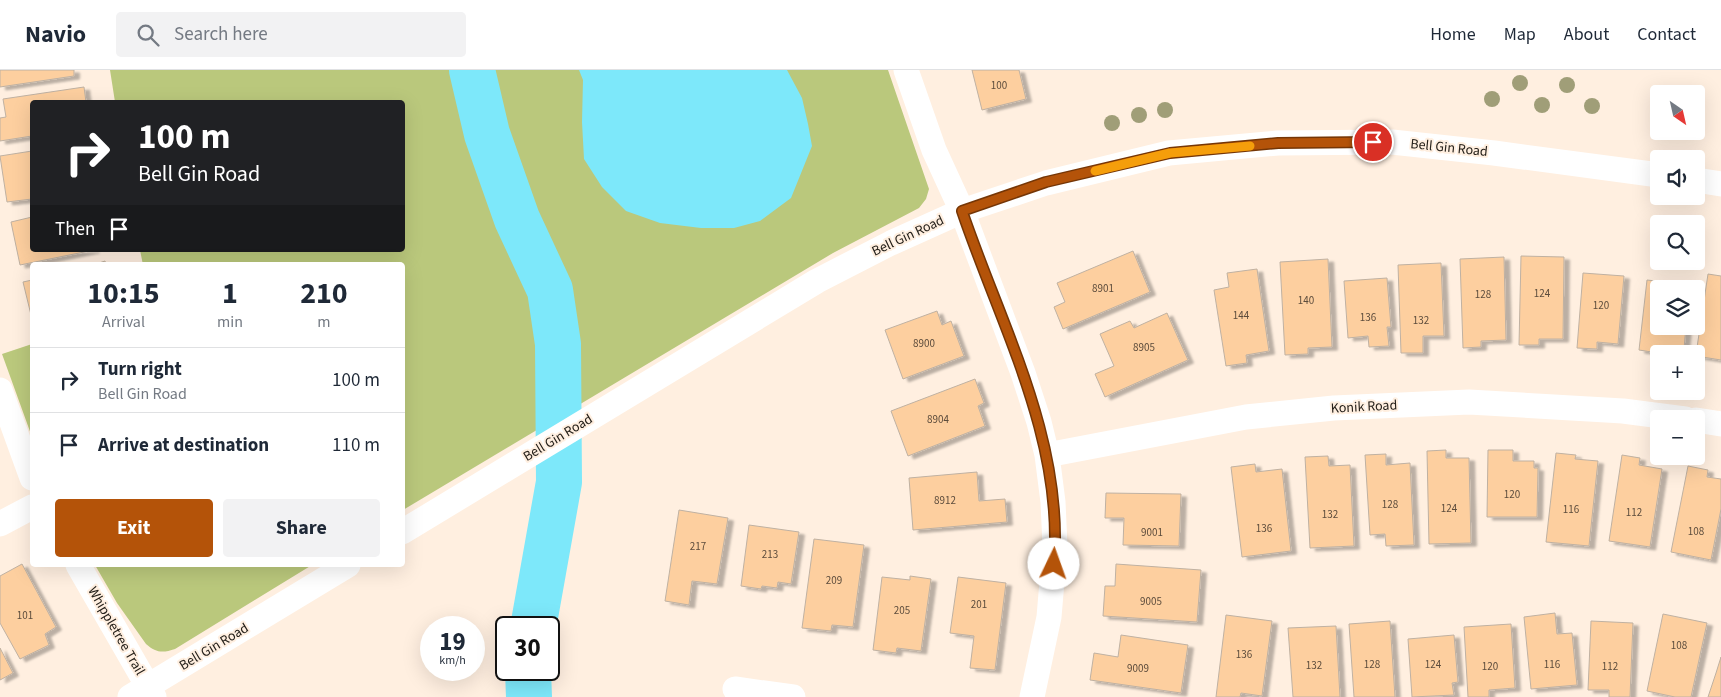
<!DOCTYPE html>
<html lang="en">
<head>
<meta charset="utf-8">
<style>
	:root { --surface:#fff; --page:#f2f2f3; --text:#1f2937; --muted:#747a83; --line:#e0e1e3; --accent:#b45309 }
	body { margin:0; font-family:"Source Sans 3",sans-serif; background:var(--page); color:var(--text); height:100vh; display:flex; flex-direction:column; font-size:19px; white-space:nowrap }
	* { box-sizing:border-box; margin:0 }
	p { font-size:16px; color:var(--muted) }
	.icon { flex:none; width:28px; height:28px; fill:none; stroke:currentColor; stroke-width:2; stroke-linecap:round; stroke-linejoin:round }
	.map { position:relative; flex:1; overflow:hidden }
	.drawer { position:absolute; left:30px; top:192px; width:375px; height:305px; display:flex; flex-direction:column; background:var(--surface); border-radius:5px; box-shadow:0 5px 20px #0002 }
	.drawer>* { flex:none }
	.banner { position:absolute; left:30px; top:30px; width:375px; height:152px; border-radius:5px; box-shadow:0 5px 20px #0002; background:#202124; color:#fff; overflow:hidden }
	.needle { width:32px; rotate:146deg }
	.tools { position:absolute; left:1650px; top:15px; display:grid; gap:10px }
	.tools a { display:grid; place-items:center; width:55px; height:55px; border-radius:5px; background:var(--surface); box-shadow:0 5px 20px #0002; font-size:25px }
	.speed { position:absolute; left:420px; top:546px; display:flex; gap:10px; font-size:25px; font-weight:700; text-align:center }
	.speed>* { display:grid; place-content:center; width:65px; height:65px; border-radius:50%; background:var(--surface); box-shadow:0 5px 20px #0002; line-height:1 }
	.speed small { font-size:12px; font-weight:400 }
	.speed .limit { border:2px solid #111; border-radius:8px; background:#fff; color:#111 }
	.pin { position:absolute; display:grid; place-items:center; width:42px; height:42px; color:#fff; margin:-21px; border:2px solid #fff; border-radius:50%; box-shadow:0 1px 5px #0007 }
	.me { position:absolute; width:55px; margin:-28px; rotate:3deg; stroke-linejoin:round; filter:drop-shadow(0 0 4px #0008) }
	.turn { display:flex; align-items:center; gap:18px; height:105px; padding:0 25px; font-size:22px }
	.turn .icon { width:65px; height:65px; stroke-width:2.5 }
	.turn b { display:block; font-size:35px; line-height:42px }
	.then { display:flex; align-items:center; height:48px; padding:0 25px; background:#0003; gap:10px; font-size:19px }
	.eta { display:flex; justify-content:space-evenly; align-items:center; height:85px; text-align:center }
	.eta b { font-size:30px; font-weight:700; line-height:35px }
	.button { display:flex; gap:10px; margin-top:auto; padding:10px 25px }
	.button a { flex:1; height:58px; border-radius:5px; background:var(--accent); color:#fff; font-size:20px; font-weight:700; line-height:58px; text-align:center }
	.button a+a { background:var(--page); color:var(--text) }
	ul { padding:0; list-style:none }
	li { display:flex; align-items:center; gap:15px; height:65px; padding:0 25px; border-top:1px solid var(--line) }
	li div { flex:1 }
	li b { display:block; font-size:19px }
	li em { font-style:normal }
	header { display:flex; align-items:center; gap:30px; box-sizing:border-box; height:70px; padding:0 25px; background:var(--surface); border-bottom:1px solid var(--line) }
	header strong { font-size:24px }
	nav { display:flex; gap:28px; margin-inline-start:auto; font-size:18px }
	.search { width:350px; height:45px; background:var(--page); display:flex; align-items:center; gap:12px; box-sizing:border-box; padding:0 18px; border-radius:5px; color:var(--muted); font-size:19px }
	.map>svg:first-child { display:block }
</style>
</head>
<body>
<header>
<strong>Navio</strong>
<div class="search"><svg class="icon" aria-label="search" viewBox="0 0 24 24"><circle cx="10" cy="10" r="6"/><path d="M15 15l6 6"/></svg>Search here</div>
<nav><a>Home</a><a>Map</a><a>About</a><a>Contact</a></nav>
</header>
<div class="map">
<svg width="1721" height="627" viewBox="0 0 1721 627">
	<defs>
		<filter id="shadow"><feDropShadow dx="5.5" dy="3" stdDeviation="1" flood-color="#0004"/></filter>
	</defs>
	<rect width="100%" height="100%" fill="#ffefe0"/>
	<!-- green -->
	<path fill="#bac87c" d="M110 0H888L929 119 926 129 919 138 833 183 403 440 402 195H143L140 180H402V32H115Z
		M32 274V367L2 284Z
		M95 495H312L175 579C163 583 156 583 146 574L117 533Z"/>
	<!-- water -->
	<path fill="#7de8fa" d="M579 0H787L802 28 808 54 812 76 791 128 760 151 734 158H701L660 153 626 141 602 117 584 89 582 52 583 10Z"/>
	<g fill="none" stroke-linecap="round" stroke-linejoin="round">
		<!-- river -->
		<path stroke="#7de8fa" stroke-width="46" d="M472 0 487 64 517 149 550 220 558 274 559 412 533 558
			M528 600 529 627"/>
	</g>
	<!-- building -->
	<path fill="#fdcf9f" stroke="#bfb1a2" filter="url(#shadow)" d="M0 0H74V6L0 17Z
		M972 0H1019L1026 29 982 40Z
		M84 17 86 32H32V66L0 71V48L6 47 3 29Z
		M32 81V129L7 132 0 86Z
		M32 147V180H94L20 195 11 152Z
		M1133 181 1150 222 1063 259 1054 237 1065 232 1057 213Z
		M1521 186 1564 187 1563 269H1539V275H1519Z
		M1504 187 1506 270 1481 271V277L1463 278 1460 189Z
		M1328 189 1332 277 1308 278V284L1285 285 1280 192Z
		M105 191 106 195H91L99 193Z
		M1441 193 1444 266H1423V283H1401L1398 195Z
		M1257 199 1269 281 1246 285 1247 293 1226 296 1214 220 1229 217 1227 203Z
		M1583 203 1624 206 1618 274 1597 272V279L1577 278Z
		M1708 204 1721 206V290L1696 286V284Z
		M1387 208 1391 257H1387L1389 276 1369 277 1368 266 1348 268 1344 211Z
		M32 210V249L23 212Z
		M1647 210 1691 215V219H1659V256H1686L1684 279 1659 276 1658 283 1639 280Z
		M937 241 942 255 951 251 964 286 903 309 885 260Z
		M1167 243 1188 290 1105 327 1095 304 1114 296 1100 264 1130 251 1134 258Z
		M975 309 984 333 978 336 985 356 908 386 891 341Z
		M1446 380V388H1469L1471 473 1429 474 1427 381Z
		M1488 380H1513V391H1534V398H1538L1537 447H1487Z
		M1556 383 1576 385 1575 389 1598 391 1589 476 1546 472Z
		M1386 384V395L1410 393 1414 475 1386 476 1385 464 1370 465 1365 385Z
		M1622 385 1640 388 1639 395 1662 399 1650 477 1609 471Z
		M1328 386 1329 396 1350 395 1354 476 1310 478 1305 387Z
		M1255 394 1256 402 1282 399 1291 481 1242 487 1231 397Z
		M1688 396 1708 400 1707 407 1721 409V439L1711 490 1671 482Z
		M977 402 979 431 1005 429 1007 452 913 460 909 408Z
		M1106 423 1181 424 1179 476 1123 475 1124 448H1105Z
		M679 440 728 448 717 514 692 511 689 535 665 531Z
		M749 455 799 462 791 514 778 512 777 518 762 516 761 519 741 516Z
		M814 469 864 475 853 557 832 555 831 561 802 558Z
		M22 494 56 557 45 564 49 575 20 589 0 553V506Z
		M1116 494 1201 500 1197 552 1103 546 1105 516H1115Z
		M910 506 931 509 921 581 897 578 896 583 873 580 882 507 910 510Z
		M958 507 1006 513 995 600 970 598 974 566 950 563Z
		M1555 543 1557 564 1572 563 1577 615 1531 619 1524 547Z
		M1663 544 1707 553 1691 627H1675L1647 621Z
		M1226 545 1272 551 1262 626 1241 623 1240 627H1216Z
		M1390 551 1395 627H1354L1349 554Z
		M1591 551 1633 553 1630 627H1609V620H1588Z
		M1511 554 1515 618 1489 620V627H1468L1464 557Z
		M1336 556 1340 627H1293L1288 558Z
		M1121 565 1188 575 1181 623 1090 610 1094 583 1118 587Z
		M1454 565 1458 612 1452 613 1454 625 1412 627 1408 569Z
		M0 578 13 603 0 610Z
		M1721 587V627H1708L1716 603Z"/>
	<g fill="none" stroke-linecap="round" stroke-linejoin="round">
		<!-- minor -->
		<path stroke="#fff" stroke-width="25" d="M906 0 934 80 962 141 1023 303 1039 352 1047 385 1053 432 1055 476 1049 547 1032 627
			M1696 110 1721 114
			M0 320 32 408
			M1696 350 1721 354
			M1047 385 1246 347 1334 338 1469 332 1623 341 1685 349
			M0 454 32 437
			M402 462 817 211 891 173 962 141 1046 113 1169 83 1278 73 1392 72 1494 83 1659 105
			M78 495 154 627
			M735 619 793 627
			M130 627 348 495"/>
	</g>
	<!-- trees -->
	<g fill="#a09e78">
		<circle cx="1520" cy="13" r="8"/>
		<circle cx="1567" cy="15" r="8"/>
		<circle cx="1492" cy="29" r="8"/>
		<circle cx="1542" cy="35" r="8"/>
		<circle cx="1592" cy="36" r="8"/>
		<circle cx="1165" cy="40" r="8"/>
		<circle cx="1139" cy="45" r="8"/>
		<circle cx="1112" cy="53" r="8"/>
	</g>
	<g fill="none" stroke-linecap="round" stroke-linejoin="round">
		<!-- route casing -->
		<g stroke="#753606" stroke-width="12">
			<path id="route" d="M1054 494C1064 369 1001 256 962 141L1046 112 1170 83 1278 73 1373 72"/>
		</g>
		<!-- route -->
		<use href="#route" stroke="#b45309" stroke-width="9"/>
		<!-- slow -->
		<path stroke="#f59e0b" stroke-width="9" d="M1095 101 1170 83 1250 76"/>
	</g>
	<g text-anchor="middle" dominant-baseline="central" stroke-width="4" stroke-linejoin="round" paint-order="stroke">
		<!-- number labels -->
		<g font-size="11" fill="#5c4c3c">
			<text x="999" y="15">100</text>
			<text x="1103" y="218">8901</text>
			<text x="1542" y="223">124</text>
			<text x="1483" y="224">128</text>
			<text x="1306" y="230">140</text>
			<text x="1601" y="235">120</text>
			<text x="1241" y="245">144</text>
			<text x="1368" y="247">136</text>
			<text x="1421" y="250">132</text>
			<text x="924" y="273">8900</text>
			<text x="1144" y="277">8905</text>
			<text x="938" y="349">8904</text>
			<text x="1512" y="424">120</text>
			<text x="945" y="430">8912</text>
			<text x="1390" y="434">128</text>
			<text x="1449" y="438">124</text>
			<text x="1571" y="439">116</text>
			<text x="1634" y="442">112</text>
			<text x="1330" y="444">132</text>
			<text x="1264" y="458">136</text>
			<text x="1696" y="461">108</text>
			<text x="1152" y="462">9001</text>
			<text x="698" y="476">217</text>
			<text x="770" y="484">213</text>
			<text x="834" y="510">209</text>
			<text x="1151" y="531">9005</text>
			<text x="979" y="534">201</text>
			<text x="902" y="540">205</text>
			<text x="25" y="545">101</text>
			<text x="1679" y="575">108</text>
			<text x="1244" y="584">136</text>
			<text x="1372" y="594">128</text>
			<text x="1433" y="594">124</text>
			<text x="1552" y="594">116</text>
			<text x="1314" y="595">132</text>
			<text x="1490" y="596">120</text>
			<text x="1610" y="596">112</text>
			<text x="1138" y="598">9009</text>
		</g>
		<!-- street labels -->
		<g font-size="14" fill="#26211b" stroke="#ffefe0">
			<text transform="translate(1449 78) rotate(6)">Bell Gin Road</text>
			<text transform="translate(908 166) rotate(-25)">Bell Gin Road</text>
			<text transform="translate(1364 337) rotate(-3)">Konik Road</text>
			<text transform="translate(558 368) rotate(-31)">Bell Gin Road</text>
			<text transform="translate(116 561) rotate(60)">Whippletree Trail</text>
			<text transform="translate(214 577) rotate(-31)">Bell Gin Road</text>
		</g>
	</g>
</svg>
<div class="tools">
<a><svg class="needle" viewBox="-14 -14 28 28"><path d="M0-13l5 13h-10z" fill="#e53935"/><path d="M0 13l5-13h-10z" fill="#747a83"/></svg></a>
<a><svg class="icon" aria-label="sound" viewBox="0 0 24 24"><path d="M4 9h4l5-4v14l-5-4H4zM17 9q2 3 0 6"/></svg></a>
<a><svg class="icon" aria-label="search" viewBox="0 0 24 24"><circle cx="10" cy="10" r="6"/><path d="M15 15l6 6"/></svg></a>
<a><svg class="icon" aria-label="layers" viewBox="0 0 24 24"><path d="M12 4l9 5-9 5-9-5zM3 14l9 5 9-5"/></svg></a>
<a>+</a>
<a>−</a>
</div>
<div class="speed"><div>19<small>km/h</small></div><div class="limit">30</div></div>
<div class="pin" style="left:1373px;top:72px;background:#d93025"><svg class="icon" aria-label="arrive" viewBox="0 0 24 24"><path d="M6 21V4h12l-3 4 3 4H6"/></svg></div>
<svg class="me" style="left:1054px;top:494px" viewBox="-20 -20 40 40"><circle r="19" fill="#fff"/><path d="M0-13L10 11 0 6-10 11z" fill="#b45309"/></svg>
<div class="banner">
<div class="turn"><svg class="icon" aria-label="right" viewBox="0 0 24 24"><path d="M7 20v-9h11M14 6l5 5-5 5"/></svg><div><b>100 m</b>Bell Gin Road</div></div>
<div class="then">Then<svg class="icon" aria-label="arrive" viewBox="0 0 24 24"><path d="M6 21V4h12l-3 4 3 4H6"/></svg></div>
</div>
<section class="drawer">
<div class="eta">
<div><b>10:15</b><p>Arrival</p></div>
<div><b>1</b><p>min</p></div>
<div><b>210</b><p>m</p></div>
</div>
<ul>
<li><svg class="icon" aria-label="right" viewBox="0 0 24 24"><path d="M7 20v-9h11M14 6l5 5-5 5"/></svg><div><b>Turn right</b><p>Bell Gin Road</p></div><em>100 m</em></li>
<li><svg class="icon" aria-label="arrive" viewBox="0 0 24 24"><path d="M6 21V4h12l-3 4 3 4H6"/></svg><div><b>Arrive at destination</b></div><em>110 m</em></li>
</ul>
<div class="button"><a>Exit</a><a>Share</a></div>
</section>
</div>
</body>
</html>
